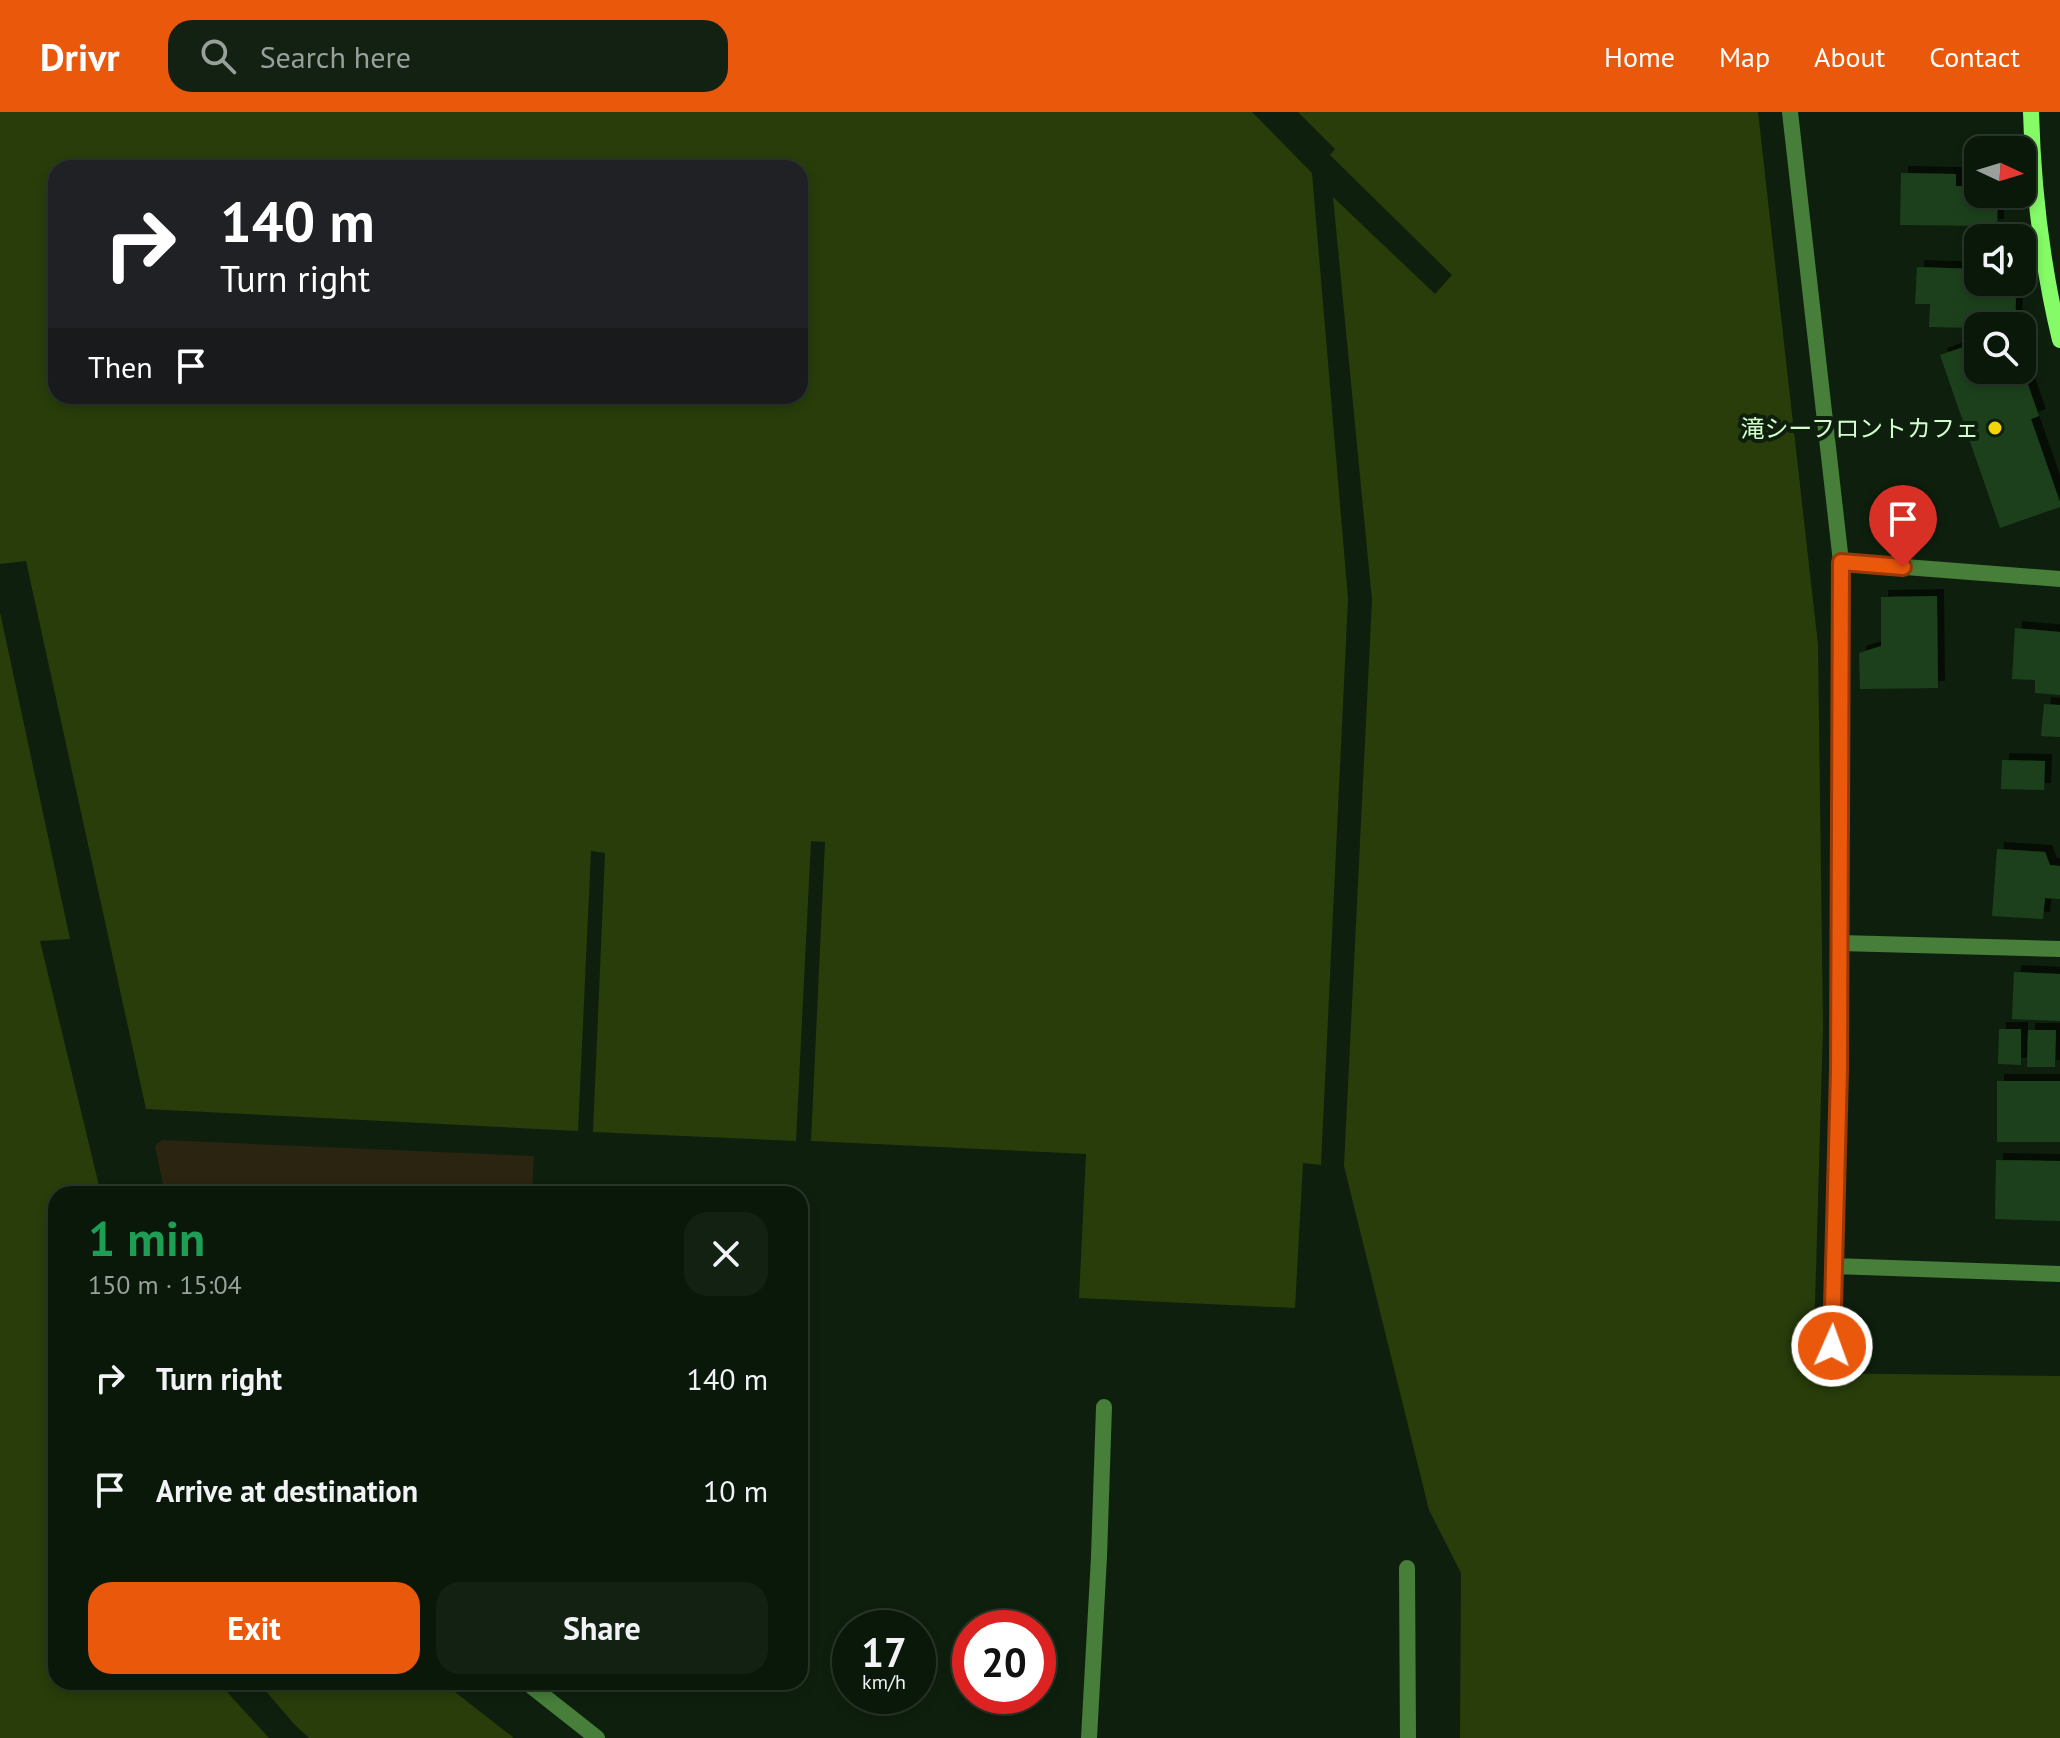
<!DOCTYPE html>
<html lang="en">
<head>
<meta charset="utf-8">
<style>
	:root { --surface:#0a180a; --page:#132113; --text:#f1f3f6; --muted:#99a09c; --line:#2a372b; --accent:#ea580c }
	body { margin:0; font-family:"PT Sans","Noto Sans JP",sans-serif; background:var(--page); color:var(--text); height:100vh; display:flex; flex-direction:column; font-size:30px; white-space:nowrap }
	* { box-sizing:border-box; margin:0 }
	p { font-size:26px; color:var(--muted) }
	.icon { flex:none; width:44px; height:44px; fill:none; stroke:currentColor; stroke-width:2; stroke-linecap:round; stroke-linejoin:round }
	.map { position:relative; flex:1; overflow:hidden }
	.sheet { position:absolute; left:48px; top:1074px; width:760px; height:504px; display:flex; flex-direction:column; background:var(--surface); border-radius:24px; box-shadow:0 4px 12px #0003,0 0 0 2px var(--line) }
	.sheet>* { flex:none }
	.guide { position:absolute; left:48px; top:48px; width:760px; height:244px; border-radius:24px; box-shadow:0 4px 12px #0003,0 0 0 2px var(--line); background:#202124; color:#fff; overflow:hidden }
	.needle { width:52px; rotate:94deg }
	.fabs { position:absolute; left:1964px; top:24px; display:grid; gap:16px }
	.fabs a { display:grid; place-items:center; width:72px; height:72px; border-radius:16px; background:var(--surface); box-shadow:0 4px 12px #0003,0 0 0 2px var(--line); font-size:40px }
	.speed { position:absolute; left:832px; top:1498px; display:flex; gap:16px; font-size:40px; font-weight:700; text-align:center }
	.speed>* { display:grid; place-content:center; width:104px; height:104px; border-radius:50%; background:var(--surface); box-shadow:0 4px 12px #0003,0 0 0 2px var(--line); line-height:1 }
	.speed small { font-size:20px; font-weight:400 }
	.speed .limit { border:12px solid #d22; background:#fff; color:#111 }
	.pin { position:absolute; display:grid; place-items:center; width:68px; height:68px; color:#fff; margin:-82px -34px; border-radius:50% 50% 50% 0; rotate:-45deg; box-shadow:0 0 8px #0007 }
	.pin .icon { rotate:45deg }
	.me { position:absolute; width:88px; margin:-44px; rotate:2deg; stroke-linejoin:round; filter:drop-shadow(0 0 6px #0008) }
	.turn { display:flex; align-items:center; gap:28px; height:168px; padding:0 40px; font-size:36px }
	.turn .icon { width:104px; height:104px; stroke-width:2.5 }
	.turn b { display:block; font-size:56px; line-height:68px }
	.then { display:flex; align-items:center; height:76px; padding:0 40px; background:#0003; gap:16px; font-size:30px }
	.round { display:grid; place-items:center; flex:none; width:84px; height:84px; border-radius:24px; background:var(--page) }
	.overview { display:flex; align-items:center; justify-content:space-between; height:136px; padding:0 40px }
	h1 { font-size:48px; font-weight:700; line-height:60px; color:#1e9e55 }
	.primary-button { display:flex; gap:16px; margin-top:auto; padding:16px 40px }
	.primary-button a { flex:1; height:92px; border-radius:24px; background:var(--accent); color:#fff; font-size:32px; font-weight:700; line-height:92px; text-align:center }
	.primary-button a+a { background:var(--page); color:var(--text) }
	ul { padding:0; list-style:none }
	li { display:flex; align-items:center; gap:24px; height:112px; padding:0 40px }
	li div { flex:1 }
	li b { display:block; font-size:30px }
	li em { font-style:normal }
	header { display:flex; align-items:center; gap:48px; box-sizing:border-box; height:112px; padding:0 40px; background:var(--accent); color:#fff }
	header strong { font-size:38px }
	nav { display:flex; gap:44px; margin-inline-start:auto; font-size:28px }
	.search { width:560px; height:72px; background:var(--page); display:flex; align-items:center; gap:20px; box-sizing:border-box; padding:0 28px; border-radius:24px; color:var(--muted); font-size:30px }
	.map>svg:first-child { display:block }
</style>
</head>
<body>
<header>
<strong>Drivr</strong>
<div class="search"><svg class="icon" aria-label="search" viewBox="0 0 24 24"><circle cx="10" cy="10" r="6"/><path d="M15 15l6 6"/></svg>Search here</div>
<nav><a>Home</a><a>Map</a><a>About</a><a>Contact</a></nav>
</header>
<div class="map">
<svg width="2060" height="1626" viewBox="0 0 2060 1626">
	<defs>
		<filter id="shadow"><feDropShadow dx="7" dy="-7" stdDeviation="0" flood-color="#0009"/></filter>
	</defs>
	<rect width="100%" height="100%" fill="#0e200d"/>
	<!-- green -->
	<path fill="#2a2411" d="M162 1028 534 1044 532 1082H165L155 1034Z"/>
	<!-- water -->
	<path fill="#283d0a" fill-rule="evenodd" d="M0 0H1252L1312 61 1348 487 1321 1053 1303 1051 1295 1196 1079 1186 1086 1042 811 1029 825 730 811 729 796 1029 593 1020 605 741 591 739 578 1019 146 997 26 449 0 452ZM56 56H800V284H56Z
		M1298 0H1758L1818 533 1823 915 1813 1261 2060 1264V1626H1460L1461 1461 1429 1398 1344 1054 1372 488 1333 85 1435 182 1452 163 1330 43 1335 37Z
		M0 500 70 827 40 829 101 1082H56V1570H442L514 1626H0Z"/>
	<!-- pier -->
	<path fill="#0e200d" d="M219 1570H258L295 1613 309 1626H269L227 1580Z"/>
	<!-- building -->
	<path fill="#1b411a" filter="url(#shadow)" d="M1901 61 1956 62V74H1978V82H1998L1997 114 1900 113Z
		M1917 155 1977 157V183L2016 184 2015 214H1978V216L1929 215 1930 192H1915Z
		M1978 230V258H2023L2039 304 2031 307 2060 390V395L2000 416 1940 243Z
		M1937 484 1938 576 1860 577 1859 541 1881 534V485Z
		M2015 516 2060 520V583L2035 581V568L2012 567Z
		M2044 592 2060 593V625L2041 624Z
		M2002 648 2045 649 2044 678 2001 677Z
		M1997 737 2045 740 2050 753 2060 754V787L2045 786 2043 807 1992 804Z
		M2014 860 2060 862V909L2012 907Z
		M1999 917H2021V953L1998 952Z
		M2028 918H2056L2055 955H2027Z
		M1997 969H2060V1030H1997Z
		M1996 1048 2060 1049V1109L1995 1107Z"/>
	<g fill="none" stroke-linecap="round" stroke-linejoin="round">
		<!-- lane -->
		<path stroke="#467e3a" stroke-width="16" d="M1790 0 1841 450 1839 959 1832 1234
			M1841 450 2060 467
			M1840 831 2060 837
			M1834 1154 2060 1162
			M1089 1626 1099 1445 1104 1295"/>
		<!-- street -->
		<path stroke="#467e3a" stroke-width="16" d="M1407 1456 1408 1626
			M526 1570 597 1626"/>
		<!-- secondary -->
		<path stroke="#84fb67" stroke-width="16" d="M2031 0C2033 76 2042 153 2060 228"/>
	</g>
	<g fill="none" stroke-linecap="round" stroke-linejoin="round">
		<!-- route casing -->
		<g stroke="#983908" stroke-width="20">
			<path id="route" d="M1832 1234 1839 959 1841 450 1903 455"/>
		</g>
		<!-- route -->
		<use href="#route" stroke="#ea580c" stroke-width="14"/>
	</g>
	<!-- markers -->
	<circle fill="#f2d606" stroke="#0e200d" stroke-width="3" cx="1995" cy="316" r="8"/>
	<g text-anchor="middle" dominant-baseline="central" stroke-width="8" stroke-linejoin="round" paint-order="stroke">
		<!-- poi labels -->
		<g font-size="24" fill="#d3fece" stroke="#0e200d" text-anchor="end">
			<text x="1979" y="316">滝シーフロントカフェ</text>
		</g>
	</g>
</svg>
<div class="fabs">
<a><svg class="needle" viewBox="-14 -14 28 28"><path d="M0-13l5 13h-10z" fill="#e53935"/><path d="M0 13l5-13h-10z" fill="#99a09c"/></svg></a>
<a><svg class="icon" aria-label="sound" viewBox="0 0 24 24"><path d="M4 9h4l5-4v14l-5-4H4zM17 9q2 3 0 6"/></svg></a>
<a><svg class="icon" aria-label="search" viewBox="0 0 24 24"><circle cx="10" cy="10" r="6"/><path d="M15 15l6 6"/></svg></a>
</div>
<div class="speed"><div>17<small>km/h</small></div><div class="limit">20</div></div>
<div class="pin" style="left:1903px;top:455px;background:#d93025"><svg class="icon" aria-label="arrive" viewBox="0 0 24 24"><path d="M6 21V4h12l-3 4 3 4H6"/></svg></div>
<svg class="me" style="left:1832px;top:1234px" viewBox="-20 -20 40 40"><circle r="17" fill="#ea580c" stroke="#fff" stroke-width="3"/><path d="M0-11L8 9 0 5-8 9z" fill="#fff"/></svg>
<div class="guide">
<div class="turn"><svg class="icon" aria-label="right" viewBox="0 0 24 24"><path d="M7 20v-9h11M14 6l5 5-5 5"/></svg><div><b>140 m</b>Turn right</div></div>
<div class="then">Then<svg class="icon" aria-label="arrive" viewBox="0 0 24 24"><path d="M6 21V4h12l-3 4 3 4H6"/></svg></div>
</div>
<section class="sheet">
<div class="overview"><div><h1>1 min</h1><p>150 m · 15:04</p></div><a class="round"><svg class="icon" aria-label="close" viewBox="0 0 24 24"><path d="M6 6l12 12M18 6L6 18"/></svg></a></div>
<ul>
<li><svg class="icon" aria-label="right" viewBox="0 0 24 24"><path d="M7 20v-9h11M14 6l5 5-5 5"/></svg><div><b>Turn right</b></div><em>140 m</em></li>
<li><svg class="icon" aria-label="arrive" viewBox="0 0 24 24"><path d="M6 21V4h12l-3 4 3 4H6"/></svg><div><b>Arrive at destination</b></div><em>10 m</em></li>
</ul>
<div class="primary-button"><a>Exit</a><a>Share</a></div>
</section>
</div>
</body>
</html>
